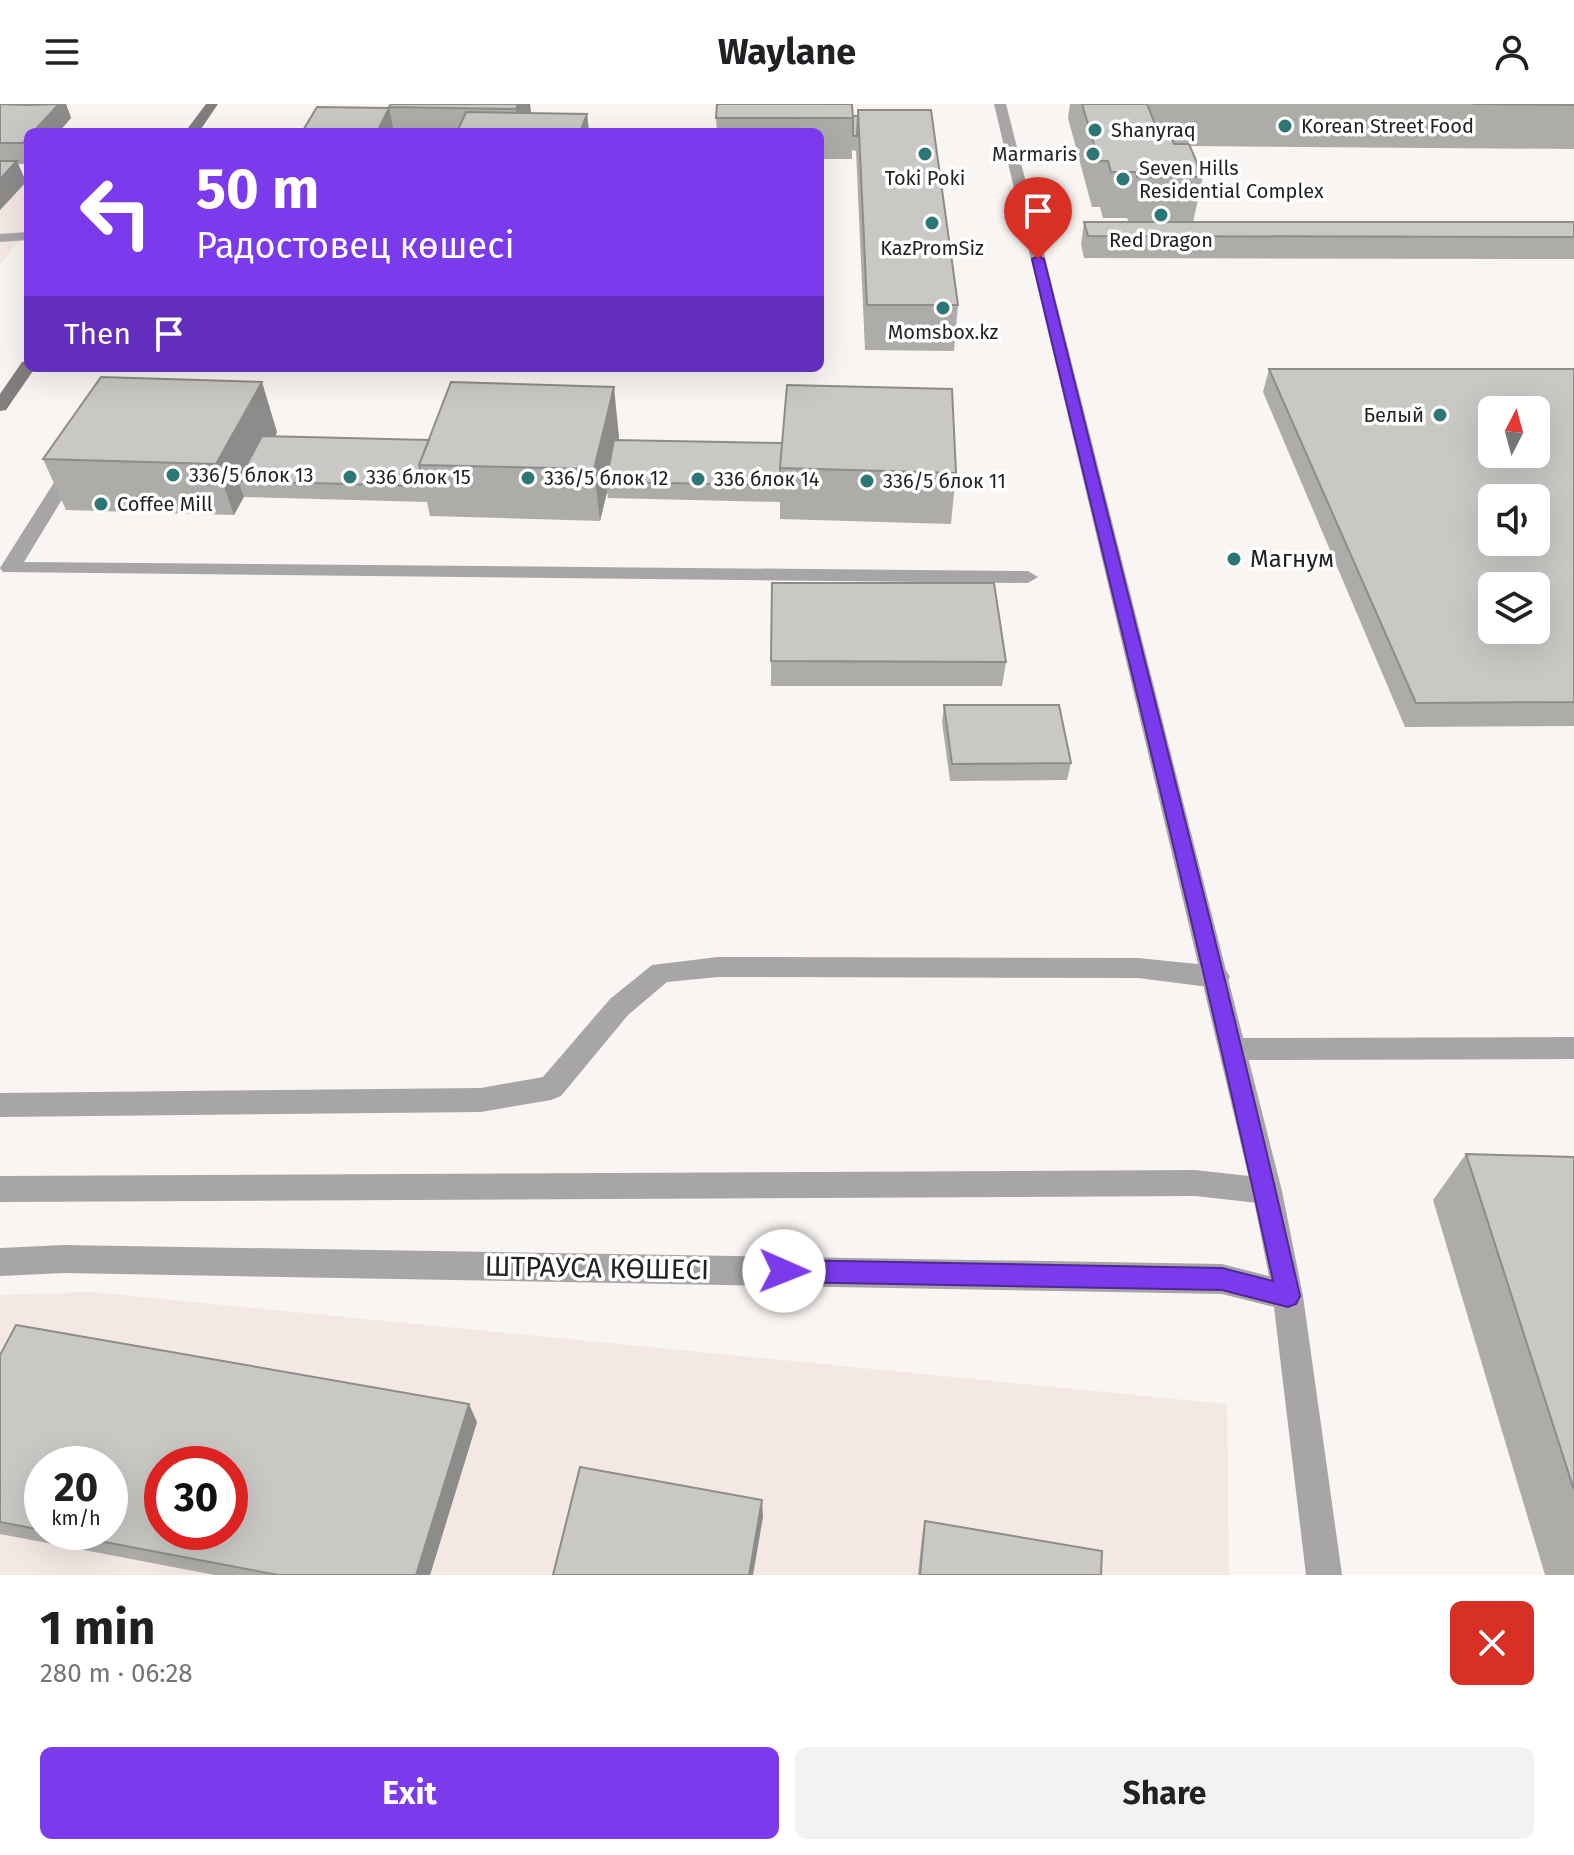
<!DOCTYPE html>
<html lang="en">
<head>
<meta charset="utf-8">
<style>
	:root { --surface:#fff; --page:#f2f2f2; --text:#202124; --muted:#757577; --accent:#7c3aed }
	body { margin:0; font-family:"Fira Sans",sans-serif; background:var(--page); color:var(--text); height:100vh; display:flex; flex-direction:column; font-size:30px; white-space:nowrap }
	* { box-sizing:border-box; margin:0 }
	p { font-size:26px; color:var(--muted) }
	.icon { flex:none; width:44px; height:44px; fill:none; stroke:currentColor; stroke-width:2; stroke-linecap:round; stroke-linejoin:round }
	.map { position:relative; height:1471px; overflow:hidden }
	.side { display:flex; flex-direction:column; background:var(--surface); flex:1 }
	.side>* { flex:none }
	.guide { position:absolute; left:24px; top:24px; width:800px; height:244px; border-radius:12px; box-shadow:0 8px 32px #0002; background:#7c3aed; color:#fff; overflow:hidden }
	.needle { width:52px; rotate:6deg }
	.fabs { position:absolute; left:1478px; top:292px; display:grid; gap:16px }
	.fabs a { display:grid; place-items:center; width:72px; height:72px; border-radius:12px; background:var(--surface); box-shadow:0 8px 32px #0002; font-size:40px }
	.speed { position:absolute; left:24px; top:1342px; display:flex; gap:16px; font-size:40px; font-weight:700; text-align:center }
	.speed>* { display:grid; place-content:center; width:104px; height:104px; border-radius:50%; background:var(--surface); box-shadow:0 8px 32px #0002; line-height:1 }
	.speed small { font-size:20px; font-weight:400 }
	.speed .limit { border:12px solid #d22; background:#fff; color:#111 }
	.pin { position:absolute; display:grid; place-items:center; width:68px; height:68px; color:#fff; margin:-82px -34px; border-radius:50% 50% 50% 0; rotate:-45deg; box-shadow:0 0 8px #0007 }
	.pin .icon { rotate:45deg }
	.me { position:absolute; width:88px; margin:-44px; rotate:91deg; stroke-linejoin:round; filter:drop-shadow(0 0 6px #0008) }
	.turn { display:flex; align-items:center; gap:28px; height:168px; padding:0 40px; font-size:36px }
	.turn .icon { width:104px; height:104px; stroke-width:2.5 }
	.turn b { display:block; font-size:56px; line-height:68px }
	.then { display:flex; align-items:center; height:76px; padding:0 40px; background:#0003; gap:16px; font-size:30px }
	.round { display:grid; place-items:center; flex:none; width:84px; height:84px; border-radius:12px; background:var(--page) }
	.head { display:flex; align-items:center; justify-content:space-between; height:136px; padding:0 40px }
	h1 { font-size:48px; font-weight:700; line-height:60px }
	.cta { display:flex; gap:16px; margin-top:auto; padding:16px 40px }
	.cta a { flex:1; height:92px; border-radius:12px; background:var(--accent); color:#fff; font-size:32px; font-weight:700; line-height:92px; text-align:center }
	.cta a+a { background:var(--page); color:var(--text) }
	header { display:flex; justify-content:space-between; align-items:center; height:104px; padding:0 40px; background:var(--surface); font-size:36px; font-weight:700 }
	.map>svg:first-child { display:block }
</style>
</head>
<body>
<header><svg class="icon" aria-label="menu" viewBox="0 0 24 24"><path d="M4 6h16M4 12h16M4 18h16"/></svg>Waylane<svg class="icon" aria-label="person" viewBox="0 0 24 24"><circle cx="12" cy="8" r="4"/><path d="M4 21q1-7 8-7t8 7"/></svg></header>
<div class="map">
<svg width="1574" height="1471" viewBox="0 0 1574 1471">
	<rect width="100%" height="100%" fill="#f9f5f3"/>
	<!-- built -->
	<path fill="#f4e8e3" fill-rule="evenodd" d="M0 70 28 71V126L0 160Z
		M92 1188 1227 1300 1229 1471H0V1191ZM42 1360H110V1428H42ZM162 1360H230V1428H162Z"/>
	<g fill="none" stroke-linecap="round" stroke-linejoin="round">
		<!-- lane -->
		<path fill="#a7a5a5" fill-rule="evenodd" d="M28 128V136L0 138V130Z
			M74 356 83 361 24 458 1028 467 1038 473 1028 479 3 468 0 464 65 361Z
			M718 853 1138 854 1217 862 1226 866 1230 873 1226 880 1217 884 1138 874 718 873 667 878 628 911 561 992 551 996 481 1008 0 1013V989L481 984 543 973 610 895 652 861Z
			M1574 933V955L1234 956 1224 953 1220 945 1224 937 1234 934Z
			M1195 1066 1267 1074 1277 1078 1282 1087 1277 1096 1267 1100 1195 1092 0 1098V1072Z"/>
		<!-- street -->
		<path fill="#a7a5a5" fill-rule="evenodd" d="M994 0H1006L1282 1087 1303 1192 1342 1471H1306L1274 1203 1222 1190 64 1169 0 1172V1144L64 1141 1222 1160 1269 1172 1252 1087Z"/>
		<!-- secondary -->
		<path fill="#817e7e" fill-rule="evenodd" d="M206 0H218L199 28H185Z
			M28 257V264H35L6 306 0 307V290L22 258Z"/>
	</g>
	<!-- wall -->
	<path fill="#aeaca9" fill-rule="evenodd" d="M0 0H66L71 14 28 28V60H18L26 78 0 106Z
		M391 0H530L531 9 587 10 589 28H302L389 4Z
		M1070 0H1574V45L1190 42 1203 73 1193 118H1574V155L1084 154 1081 140 1084 118H1129L1127 114H1103L1100 103H1092L1068 14Z
		M853 12 958 201 954 247 865 246 856 47 852 46V55H820V28H717L716 14Z
		M1269 265H1574V622L1405 623 1263 288Z
		M277 328 275 333 429 336 619 333V336L956 369 951 420 780 415V398L608 394 607 388 600 417 430 412 427 398 243 393 234 411 66 406 43 355Z
		M771 557 1006 558 1002 582H771Z
		M944 601 1071 659 1067 676 950 677 942 618Z
		M1466 1050 1574 1053V1471H1545L1433 1096Z
		M0 1251 477 1318 430 1471H215L0 1430ZM42 1360 110 1428H42Z
		M925 1417 1101 1471H918L922 1433Z"/>
	<!-- shaded-wall -->
	<path fill="#8d8c8a" d="M59 0H66L71 14 59 28H33Z
		M518 0H530L532 19 519 28 516 5Z
		M389 4 394 28H377Z
		M587 10 589 28H580Z
		M28 33V53L23 39Z
		M17 57 26 78 0 106V75Z
		M262 278 277 328 251 378 238 377 244 393 234 411 216 360Z
		M614 283 619 333 609 378H606L607 388 600 417 594 365Z
		M469 1300 477 1318 430 1471H416Z
		M762 1396 763 1413 753 1471H749Z"/>
	<!-- building -->
	<path fill="#cac8c5" stroke="#8d8c8a" stroke-width="2" fill-rule="evenodd" d="M0 0 27 1 59 0 33 28H28V33L23 39H0Z
		M391 0H518L516 5 389 3Z
		M717 0H852L853 14H716Z
		M1082 0H1147L1155 20 1166 21 1174 40H1189L1203 73H1137L1136 68H1111L1108 57H1099Z
		M1473 0H1574V1Z
		M317 3 389 4 377 28H302Z
		M858 6H931L958 201H867Z
		M466 8 587 10 580 28H457Z
		M853 12H858L857 32H853Z
		M0 57H17L0 75Z
		M1084 118H1574V133L1088 132Z
		M1269 265H1574V598L1416 599ZM1492 306H1536V350H1492ZM1492 394H1536V438H1492ZM1492 482H1536V526H1492Z
		M101 273 262 278 216 360 43 355Z
		M451 278 614 283 594 365 419 361Z
		M787 281 952 285 956 369 780 364Z
		M262 332 429 336 419 361 424 382 238 377Z
		M614 336 782 339 780 364V381L606 378Z
		M772 479H994L1006 558 771 557Z
		M944 601H1059L1071 659 952 660Z
		M1466 1050 1574 1053V1386Z
		M16 1221 469 1300 416 1471H278L52 1428H110V1360H42V1426L0 1418V1251ZM162 1360H230V1428H162Z
		M580 1363 762 1396 749 1471H553Z
		M925 1417 1102 1447 1101 1471H920Z"/>
	<!-- route -->
	<path fill="#7c3aed" stroke="#51269a" stroke-width="2" d="M1038 152 1044 155C1129 501 1221 845 1300 1192L1296 1200 1288 1203 1222 1186 784 1178 775 1175 772 1167 775 1160 784 1156 1222 1164 1273 1177C1199 835 1113 496 1032 155Z"/>
	<!-- markers -->
	<g fill="#2c7676" stroke="#fff" stroke-width="3">
		<circle cx="1285" cy="22" r="8"/>
		<circle cx="1095" cy="26" r="8"/>
		<circle cx="925" cy="50" r="8"/>
		<circle cx="1093" cy="50" r="8"/>
		<circle cx="1123" cy="75" r="8"/>
		<circle cx="1161" cy="111" r="8"/>
		<circle cx="932" cy="119" r="8"/>
		<circle cx="943" cy="204" r="8"/>
		<circle cx="1440" cy="311" r="8"/>
		<circle cx="173" cy="371" r="8"/>
		<circle cx="350" cy="373" r="8"/>
		<circle cx="528" cy="374" r="8"/>
		<circle cx="698" cy="375" r="8"/>
		<circle cx="867" cy="377" r="8"/>
		<circle cx="101" cy="400" r="8"/>
		<circle cx="1234" cy="455" r="8"/>
	</g>
	<g text-anchor="middle" dominant-baseline="central" stroke-width="7" stroke-linejoin="round" paint-order="stroke">
		<!-- far-poi labels -->
		<g font-size="20" fill="#232221" stroke="#fff" text-anchor="start">
			<text x="1301" y="22">Korean Street Food</text>
			<text x="1111" y="26">Shanyraq</text>
			<text x="1077" y="50" text-anchor="end">Marmaris</text>
			<text x="1139" y="64">Seven Hills<tspan x="1139" dy="23">Residential Complex</tspan></text>
			<text x="925" y="74" text-anchor="middle">Toki Poki</text>
			<text x="1161" y="136" text-anchor="middle">Red Dragon</text>
			<text x="932" y="144" text-anchor="middle">KazPromSiz</text>
			<text x="943" y="228" text-anchor="middle">Momsbox.kz</text>
			<text x="1424" y="311" text-anchor="end">Белый</text>
			<text x="189" y="371">336/5 блок 13</text>
			<text x="366" y="373">336 блок 15</text>
			<text x="544" y="374">336/5 блок 12</text>
			<text x="714" y="375">336 блок 14</text>
			<text x="883" y="377">336/5 блок 11</text>
			<text x="117" y="400">Coffee Mill</text>
		</g>
		<!-- poi labels -->
		<g font-size="24" fill="#232221" stroke="#fff" text-anchor="start">
			<text x="1250" y="455">Магнум</text>
		</g>
		<!-- near-street labels -->
		<g font-size="28" fill="#232221" stroke="#fff">
			<text transform="translate(597 1164) rotate(1)">ШТРАУСА КӨШЕСІ</text>
		</g>
	</g>
</svg>
<div class="fabs">
<a><svg class="needle" viewBox="-14 -14 28 28"><path d="M0-13l5 13h-10z" fill="#e53935"/><path d="M0 13l5-13h-10z" fill="#757577"/></svg></a>
<a><svg class="icon" aria-label="sound" viewBox="0 0 24 24"><path d="M4 9h4l5-4v14l-5-4H4zM17 9q2 3 0 6"/></svg></a>
<a><svg class="icon" aria-label="layers" viewBox="0 0 24 24"><path d="M12 4l9 5-9 5-9-5zM3 14l9 5 9-5"/></svg></a>
</div>
<div class="speed"><div>20<small>km/h</small></div><div class="limit">30</div></div>
<div class="pin" style="left:1038px;top:155px;background:#d93025"><svg class="icon" aria-label="arrive" viewBox="0 0 24 24"><path d="M6 21V4h12l-3 4 3 4H6"/></svg></div>
<svg class="me" style="left:784px;top:1167px" viewBox="-20 -20 40 40"><circle r="19" fill="#fff"/><path d="M0-13L10 11 0 6-10 11z" fill="#7c3aed"/></svg>
<div class="guide">
<div class="turn"><svg class="icon" aria-label="left" viewBox="0 0 24 24"><path d="M17 20v-9H6M10 6l-5 5 5 5"/></svg><div><b>50 m</b>Радостовец көшесі</div></div>
<div class="then">Then<svg class="icon" aria-label="arrive" viewBox="0 0 24 24"><path d="M6 21V4h12l-3 4 3 4H6"/></svg></div>
</div>
</div>
<section class="side">
<div class="head"><div><h1>1 min</h1><p>280 m · 06:28</p></div><a class="round" style="background:#d93025;color:#fff"><svg class="icon" aria-label="close" viewBox="0 0 24 24"><path d="M6 6l12 12M18 6L6 18"/></svg></a></div>
<div class="cta"><a>Exit</a><a>Share</a></div>
</section>
</body>
</html>
